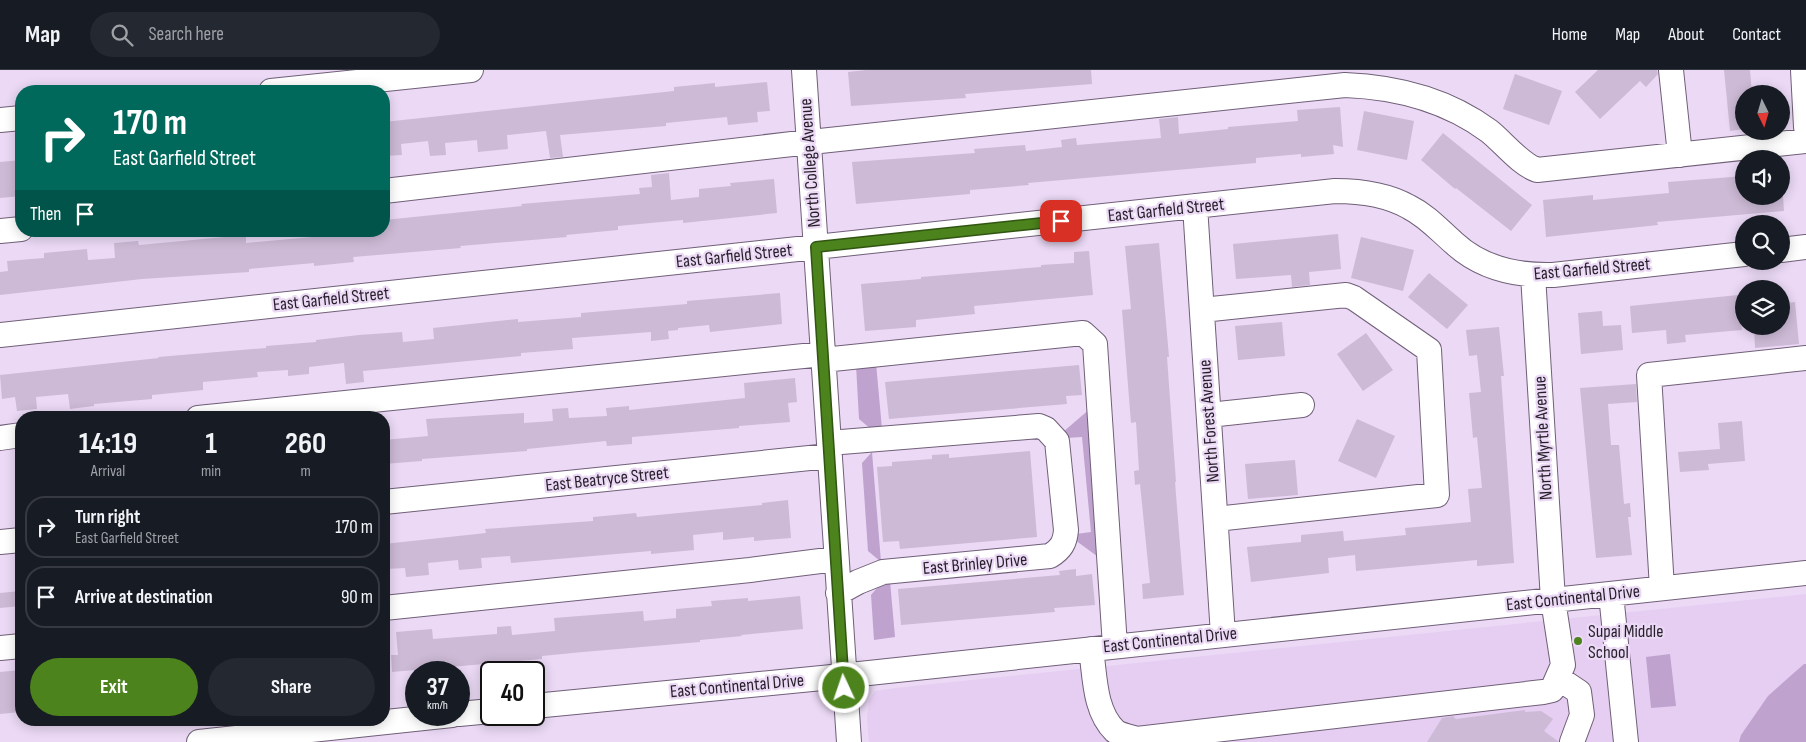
<!DOCTYPE html>
<html lang="en">
<head>
<meta charset="utf-8">
<style>
	:root { --surface:#171b24; --page:#242831; --text:#f1f3f6; --muted:#9ea1a6; --line:#363941; --accent:#4c831c }
	body { margin:0; font-family:"Sofia Sans Condensed",sans-serif; background:var(--page); color:var(--text); height:100vh; display:flex; flex-direction:column; font-size:19px; white-space:nowrap }
	* { box-sizing:border-box; margin:0 }
	p { font-size:16px; color:var(--muted) }
	.icon { flex:none; width:28px; height:28px; fill:none; stroke:currentColor; stroke-width:2; stroke-linecap:round; stroke-linejoin:round }
	.map { position:relative; flex:1; overflow:hidden }
	.side { position:absolute; left:15px; top:341px; width:375px; height:315px; display:flex; flex-direction:column; background:var(--surface); border-radius:20px; box-shadow:0 2px 12px #0003 }
	.side>* { flex:none }
	.hud { position:absolute; left:15px; top:15px; width:375px; height:152px; border-radius:20px; box-shadow:0 2px 12px #0003; background:#00695c; color:#fff; overflow:hidden }
	.needle { width:32px; rotate:175deg }
	.tools { position:absolute; left:1735px; top:15px; display:grid; gap:10px }
	.tools a { display:grid; place-items:center; width:55px; height:55px; border-radius:50%; background:var(--surface); box-shadow:0 2px 12px #0003; font-size:25px }
	.speed { position:absolute; left:405px; top:591px; display:flex; gap:10px; font-size:25px; font-weight:700; text-align:center }
	.speed>* { display:grid; place-content:center; width:65px; height:65px; border-radius:50%; background:var(--surface); box-shadow:0 2px 12px #0003; line-height:1 }
	.speed small { font-size:12px; font-weight:400 }
	.speed .limit { border:2px solid #111; border-radius:8px; background:#fff; color:#111 }
	.pin { position:absolute; display:grid; place-items:center; width:42px; height:42px; color:#fff; margin:-21px; border-radius:10px; box-shadow:0 2px 8px #0006 }
	.me { position:absolute; width:55px; margin:-28px; rotate:357deg; stroke-linejoin:round; filter:drop-shadow(0 0 4px #0008) }
	.turn { display:flex; align-items:center; gap:18px; height:105px; padding:0 15px; font-size:22px }
	.turn .icon { width:65px; height:65px; stroke-width:2.5 }
	.turn b { display:block; font-size:35px; line-height:42px }
	.then { display:flex; align-items:center; height:48px; padding:0 15px; background:#0003; gap:10px; font-size:19px }
	.eta { display:flex; justify-content:space-evenly; align-items:center; height:85px; text-align:center }
	.eta b { font-size:30px; font-weight:700; line-height:35px }
	.button { display:flex; gap:10px; margin-top:auto; padding:10px 15px }
	.button a { flex:1; height:58px; border-radius:30px; background:var(--accent); color:#fff; font-size:20px; font-weight:700; line-height:58px; text-align:center }
	.button a+a { background:var(--page); color:var(--text) }
	ul { padding:0; list-style:none }
	li { display:flex; align-items:center; gap:15px; height:62px; margin:0 10px 8px; padding:0 5px; border:2px solid var(--line); border-radius:20px }
	li div { flex:1 }
	li b { display:block; font-size:19px }
	li em { font-style:normal }
	header { display:flex; align-items:center; gap:30px; box-sizing:border-box; height:70px; padding:0 25px; background:var(--surface); border-bottom:1px solid var(--line) }
	header strong { font-size:24px }
	nav { display:flex; gap:28px; margin-inline-start:auto; font-size:18px }
	.search { width:350px; height:45px; background:var(--page); display:flex; align-items:center; gap:12px; box-sizing:border-box; padding:0 18px; border-radius:28px; color:var(--muted); font-size:19px }
	.map>svg:first-child { display:block }
</style>
</head>
<body>
<header>
<strong>Map</strong>
<div class="search"><svg class="icon" aria-label="search" viewBox="0 0 24 24"><circle cx="10" cy="10" r="6"/><path d="M15 15l6 6"/></svg>Search here</div>
<nav><a>Home</a><a>Map</a><a>About</a><a>Contact</a></nav>
</header>
<div class="map">
<svg width="1806" height="672" viewBox="0 0 1806 672">
	<rect width="100%" height="100%" fill="#ebd9f5"/>
	<!-- built -->
	<path fill="#e5cef2" d="M1806 524V672H869L867 648 869 630 875 621 895 618Z"/>
	<!-- green -->
	<path fill="#bfa2ce" d="M876 293 882 359 872 360 859 349 856 295Z
		M1091 338 1101 489 1075 470 1076 464 1091 462 1082 367 1066 368 1063 362Z
		M872 382 881 492 868 481 862 393Z
		M890 511 895 567 874 570 871 525 882 512Z
		M1670 584 1676 636 1651 638 1646 587Z
		M1804 594H1806V672H1739L1741 665 1768 626Z"/>
	<!-- building -->
	<path fill="#cdbad6" d="M866 0H1091L1092 14 965 24 966 28 851 36 848 2Z
		M1598 0H1657L1658 4 1646 17 1640 11 1600 49 1575 22Z
		M1724 0H1750L1752 24H1744V59L1730 61Z
		M1515 4 1562 21 1549 55 1503 39Z
		M767 12 770 41 757 42 758 52 728 55 727 47 666 53V56L560 65 563 87 550 88 546 61 507 65 508 79 478 82 477 70 445 73 446 85 430 86 428 71 401 74 402 85 384 86V52L674 21V17L715 13V17Z
		M1340 37 1343 77 1333 75 1334 84 1301 87V84L1256 88V93L1028 113 1029 115 970 120V124L856 134 852 92 975 83 974 79 1025 75 1026 81 1062 77 1061 70 1076 68 1077 75 1161 68 1159 49 1178 47 1179 64 1228 59V57L1298 51 1297 40Z
		M1364 41 1414 51 1407 90 1357 80Z
		M1443 63 1532 135 1511 161 1456 118 1455 119 1421 90Z
		M21 90V126L0 128V92Z
		M669 103 671 130 699 127V119L731 116 730 113 774 109 777 143 683 153V150L618 156V160L566 165 567 167 460 176 461 178 353 187 354 192 314 196V193L249 199V202L142 209 0 225V202L8 201 7 191 44 188V183L87 179 88 190 115 188 114 173 138 171 139 175 246 165V173L312 167 311 161H384V150L522 136 521 134 640 124 639 118 652 117 651 105Z
		M1744 106V126H1783L1784 141 1657 152 1658 155 1546 167 1543 130 1593 125V130L1669 123 1668 112Z
		M1338 164 1341 199 1309 202 1310 215 1292 217 1291 205 1236 209 1233 174Z
		M1361 167 1414 180 1403 221 1351 208Z
		M1159 173 1169 287H1167L1176 412H1175L1184 525 1143 529 1142 514 1150 513 1140 414 1135 415 1134 401 1139 400 1136 352 1131 353 1122 240 1131 239 1125 176Z
		M1089 181 1093 225 974 236 975 244 916 250V257L865 261 861 214 921 209V207L1041 197V195L1074 193V182Z
		M1429 203 1468 235 1447 259 1408 227Z
		M780 223 782 254 710 262 709 255 678 258V260L668 261 669 269 651 271V262L572 268 573 279 521 283V286L363 301 364 312 346 314 344 293 309 297V304L288 306V300L257 302 258 307 203 312V320L152 325V329L94 334V336L70 339 68 324 36 327 37 339 17 341 15 327 2 329 0 305 159 288 158 287 266 278V276L316 272V270L359 265 402 262 403 272 434 269 433 258 518 249V252L581 247V243L687 234V231Z
		M1738 225 1742 260 1685 265 1686 272 1667 274 1666 260 1632 263 1630 236Z
		M1795 232 1799 274 1755 278 1754 256H1781V234Z
		M1602 241 1603 256 1621 255 1623 280 1581 284 1578 243Z
		M1282 252 1285 286 1238 290 1235 256Z
		M1499 257 1504 306H1501L1514 493 1477 496V490L1356 501 1355 485 1328 488 1329 503 1251 512 1247 477 1301 472V465L1343 461 1344 471 1406 465 1405 458 1471 452 1468 419 1482 418 1477 367 1473 368 1469 323 1481 322 1477 285 1469 286 1466 260Z
		M1366 263 1393 300 1363 321 1337 284Z
		M1079 295 1082 325 1066 326 1067 334 889 349 885 312Z
		M795 308 797 332 788 333 790 352 739 356V358L632 367V374L607 376 606 371 527 379V381L422 389V391L384 394V370L428 366 426 349 524 343V353L553 351 552 339 568 338 569 348 607 346 606 338 629 336V340L745 328 744 313Z
		M1636 314 1637 332 1608 334 1611 375H1619L1624 434 1630 433 1631 447H1628L1632 485 1596 488 1580 318Z
		M1357 349 1395 366 1376 408 1338 391Z
		M1742 351 1745 391 1708 394 1709 400 1680 402 1678 382 1720 379 1718 353Z
		M1030 381 1037 467 900 479 899 471 883 472 877 397 892 396V392L932 389V385L949 384V388Z
		M1295 390 1298 425 1248 429 1245 394Z
		M788 430 791 468 754 471V467L723 470V462L693 465 694 480 651 484V481L511 493 510 486 481 488 482 498 459 500 458 490 428 493 429 505 406 507 405 498 386 499 384 474 486 463 485 459 593 451V447L636 443 637 447 762 435V433Z
		M1076 499V506L1092 504 1095 535 1054 538 1055 542 901 555 898 519 1060 505 1059 501Z
		M21 521V536L0 538V523Z
		M800 526 803 559 741 565 742 566 700 570V572L583 582 542 586V589L392 602 391 585H398L396 562 432 559 433 569 497 564V557L511 556 512 565 555 561 554 548 643 541 644 551 676 548V539L712 536 711 531 748 528V531Z
		M21 600V642L0 644V602Z
		M1525 640V642L1541 641 1553 649 1544 661 1559 672H1427L1442 648 1453 646 1456 649Z"/>
	<g fill="none" stroke-linecap="round" stroke-linejoin="round">
		<!-- minor casing -->
		<g stroke="#705f78" stroke-width="26">
			<path id="minor" d="M804 0 849 672
				M1671 0 1680 85
				M1803 0 1806 57
				M271 21 471 0
				M0 50 21 48
				M384 121 792 74 1345 15C1397 17 1447 30 1489 61 1503 72 1520 94 1537 100L1806 71
				M1195 136 1223 565
				M0 161 21 159
				M1781 180 1806 177
				M1202 240 1346 225 1354 228 1429 280 1437 425 1216 449
				M0 265 1335 121C1361 121 1386 124 1409 137 1427 146 1439 160 1454 173 1481 198 1517 206 1553 205L1744 184
				M823 290 1083 263 1095 274 1115 576
				M1209 345 1302 335
				M198 348 823 284
				M0 368 21 365
				M829 373 1039 356 1046 359 1057 371 1066 460C1065 473 1061 479 1050 486L883 502 858 512 838 523
				M384 432 829 386
				M0 472 21 470
				M1662 518 1649 305 1806 288
				M1611 524 1626 672
				M384 538 750 500 836 489
				M0 578 21 576
				M1091 579C1095 606 1094 641 1115 661 1120 665 1131 667 1137 669L1543 622 1552 620 1563 595 1553 530 1533 205
				M1558 608 1579 622 1582 645 1572 672
				M534 636 822 608 1806 503
				M459 644 491 641
				M199 672 452 645"/>
		</g>
		<!-- minor -->
		<use href="#minor" stroke="#fff" stroke-width="24"/>
	</g>
	<g fill="none" stroke-linecap="round" stroke-linejoin="round">
		<!-- route casing -->
		<g stroke="#315512" stroke-width="12">
			<path id="route" d="M844 618 816 177 1061 151"/>
		</g>
		<!-- route -->
		<use href="#route" stroke="#4c831c" stroke-width="9"/>
	</g>
	<!-- markers -->
	<circle fill="#4c831c" stroke="#ebd9f5" stroke-width="2" cx="1578" cy="571" r="5"/>
	<g text-anchor="middle" dominant-baseline="central" stroke-width="4.5" stroke-linejoin="round" paint-order="stroke">
		<!-- street labels -->
		<g font-size="18" fill="#261f29" stroke="#ebd9f5">
			<text transform="translate(810 93) rotate(-94)">North College Avenue</text>
			<text transform="translate(1166 140) rotate(-6)">East Garfield Street</text>
			<text transform="translate(734 186) rotate(-6)">East Garfield Street</text>
			<text transform="translate(1592 199) rotate(-5)">East Garfield Street</text>
			<text transform="translate(331 229) rotate(-6)">East Garfield Street</text>
			<text transform="translate(1209 351) rotate(-94)">North Forest Avenue</text>
			<text transform="translate(1543 368) rotate(-93)">North Myrtle Avenue</text>
			<text transform="translate(607 409) rotate(-6)">East Beatryce Street</text>
			<text transform="translate(975 494) rotate(-5)">East Brinley Drive</text>
			<text transform="translate(1573 528) rotate(-6)">East Continental Drive</text>
			<text transform="translate(1170 570) rotate(-6)">East Continental Drive</text>
			<text transform="translate(737 616) rotate(-5)">East Continental Drive</text>
		</g>
		<!-- poi labels -->
		<g font-size="18" fill="#261f29" stroke="#ebd9f5" text-anchor="start">
			<text x="1588" y="561">Supai Middle<tspan x="1588" dy="21">School</tspan></text>
		</g>
	</g>
</svg>
<div class="tools">
<a><svg class="needle" viewBox="-14 -14 28 28"><path d="M0-13l5 13h-10z" fill="#e53935"/><path d="M0 13l5-13h-10z" fill="#9ea1a6"/></svg></a>
<a><svg class="icon" aria-label="sound" viewBox="0 0 24 24"><path d="M4 9h4l5-4v14l-5-4H4zM17 9q2 3 0 6"/></svg></a>
<a><svg class="icon" aria-label="search" viewBox="0 0 24 24"><circle cx="10" cy="10" r="6"/><path d="M15 15l6 6"/></svg></a>
<a><svg class="icon" aria-label="layers" viewBox="0 0 24 24"><path d="M12 4l9 5-9 5-9-5zM3 14l9 5 9-5"/></svg></a>
</div>
<div class="speed"><div>37<small>km/h</small></div><div class="limit">40</div></div>
<div class="pin" style="left:1061px;top:151px;background:#d93025"><svg class="icon" aria-label="arrive" viewBox="0 0 24 24"><path d="M6 21V4h12l-3 4 3 4H6"/></svg></div>
<svg class="me" style="left:844px;top:618px" viewBox="-20 -20 40 40"><circle r="17" fill="#4c831c" stroke="#fff" stroke-width="3"/><path d="M0-11L8 9 0 5-8 9z" fill="#fff"/></svg>
<div class="hud">
<div class="turn"><svg class="icon" aria-label="right" viewBox="0 0 24 24"><path d="M7 20v-9h11M14 6l5 5-5 5"/></svg><div><b>170 m</b>East Garfield Street</div></div>
<div class="then">Then<svg class="icon" aria-label="arrive" viewBox="0 0 24 24"><path d="M6 21V4h12l-3 4 3 4H6"/></svg></div>
</div>
<section class="side">
<div class="eta">
<div><b>14:19</b><p>Arrival</p></div>
<div><b>1</b><p>min</p></div>
<div><b>260</b><p>m</p></div>
</div>
<ul>
<li><svg class="icon" aria-label="right" viewBox="0 0 24 24"><path d="M7 20v-9h11M14 6l5 5-5 5"/></svg><div><b>Turn right</b><p>East Garfield Street</p></div><em>170 m</em></li>
<li><svg class="icon" aria-label="arrive" viewBox="0 0 24 24"><path d="M6 21V4h12l-3 4 3 4H6"/></svg><div><b>Arrive at destination</b></div><em>90 m</em></li>
</ul>
<div class="button"><a>Exit</a><a>Share</a></div>
</section>
</div>
</body>
</html>
